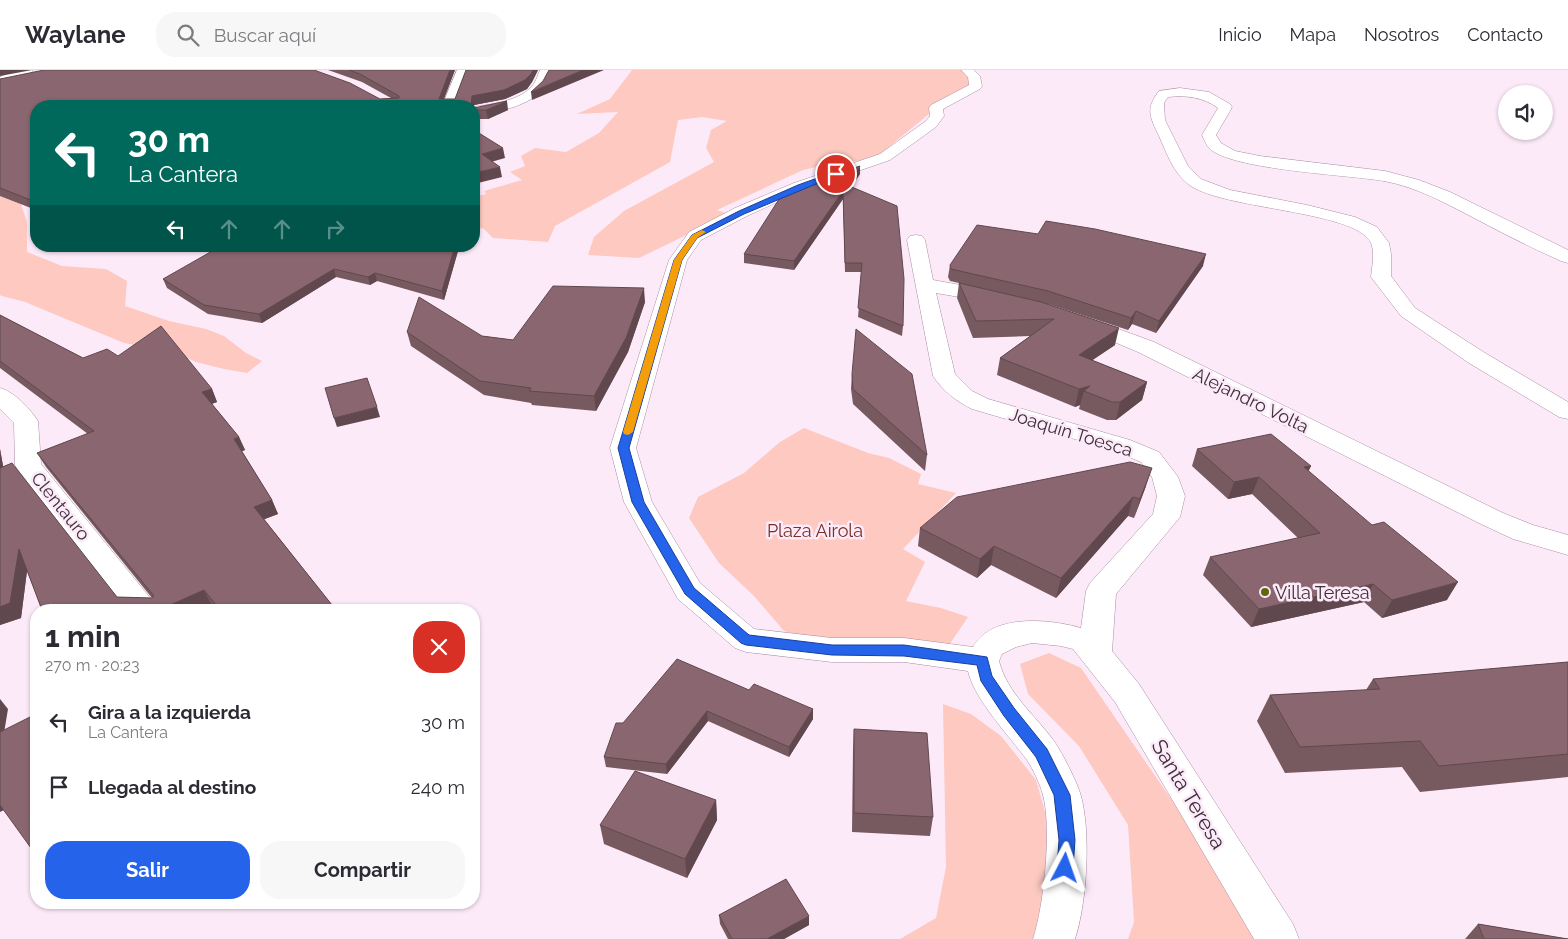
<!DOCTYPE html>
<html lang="es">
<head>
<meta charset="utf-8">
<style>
	:root { --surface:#fff; --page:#f7f7f7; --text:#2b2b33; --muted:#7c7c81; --line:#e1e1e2; --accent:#2563eb }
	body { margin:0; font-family:Raleway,sans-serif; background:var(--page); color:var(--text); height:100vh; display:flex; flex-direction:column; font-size:19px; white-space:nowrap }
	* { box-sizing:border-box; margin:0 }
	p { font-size:16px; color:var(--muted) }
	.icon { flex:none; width:28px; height:28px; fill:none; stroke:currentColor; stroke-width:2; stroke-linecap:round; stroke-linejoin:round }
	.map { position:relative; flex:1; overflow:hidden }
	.details { position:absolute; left:30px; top:534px; width:450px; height:305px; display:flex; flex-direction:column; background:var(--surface); border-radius:20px; box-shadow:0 1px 4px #0004 }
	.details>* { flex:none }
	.guide { position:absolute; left:30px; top:30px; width:450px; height:152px; border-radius:20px; box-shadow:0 1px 4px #0004; background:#00695c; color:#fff; overflow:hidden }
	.fabs { position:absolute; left:1498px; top:15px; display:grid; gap:10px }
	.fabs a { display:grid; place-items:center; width:55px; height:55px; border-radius:50%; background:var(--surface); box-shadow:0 1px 4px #0004; font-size:25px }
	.pin { position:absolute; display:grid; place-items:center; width:42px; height:42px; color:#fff; margin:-21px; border:2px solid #fff; border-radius:50%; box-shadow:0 1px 5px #0007 }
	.me { position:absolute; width:55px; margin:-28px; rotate:4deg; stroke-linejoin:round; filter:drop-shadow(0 0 4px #0008) }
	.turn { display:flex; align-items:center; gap:18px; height:105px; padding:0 15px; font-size:22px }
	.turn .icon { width:65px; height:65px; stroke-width:2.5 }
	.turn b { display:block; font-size:35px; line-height:42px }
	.lanes { display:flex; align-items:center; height:48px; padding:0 15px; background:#0003; justify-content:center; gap:25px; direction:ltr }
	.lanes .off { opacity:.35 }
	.round { display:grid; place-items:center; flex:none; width:52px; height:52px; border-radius:20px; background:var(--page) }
	.headline { display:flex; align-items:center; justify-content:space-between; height:85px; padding:0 15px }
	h1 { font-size:30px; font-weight:700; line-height:38px }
	.primary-button { display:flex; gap:10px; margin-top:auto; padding:10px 15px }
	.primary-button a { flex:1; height:58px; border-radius:20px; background:var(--accent); color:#fff; font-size:20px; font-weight:700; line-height:58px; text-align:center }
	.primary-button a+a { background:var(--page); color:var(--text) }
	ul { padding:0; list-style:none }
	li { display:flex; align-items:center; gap:15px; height:65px; padding:0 15px }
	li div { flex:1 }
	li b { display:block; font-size:19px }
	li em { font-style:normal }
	header { display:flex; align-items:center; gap:30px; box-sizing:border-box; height:70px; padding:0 25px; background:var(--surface); border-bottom:1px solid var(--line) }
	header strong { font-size:24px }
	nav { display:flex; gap:28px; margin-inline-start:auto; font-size:18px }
	.search { width:350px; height:45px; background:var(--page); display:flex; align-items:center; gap:12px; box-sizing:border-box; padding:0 18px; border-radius:20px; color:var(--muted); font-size:19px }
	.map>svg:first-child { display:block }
</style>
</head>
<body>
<header>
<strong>Waylane</strong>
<div class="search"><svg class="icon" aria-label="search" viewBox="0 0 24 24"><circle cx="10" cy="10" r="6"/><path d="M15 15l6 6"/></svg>Buscar aquí</div>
<nav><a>Inicio</a><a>Mapa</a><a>Nosotros</a><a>Contacto</a></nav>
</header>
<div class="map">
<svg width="1568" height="869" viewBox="0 0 1568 869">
	<rect width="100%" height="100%" fill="#fdeaf9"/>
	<!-- green -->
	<path fill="#fdc9c0" d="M632 0H962L980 10 981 19 941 34 873 90 837 92 803 100 717 140 732 145 707 155 639 188 588 185 594 167 624 141 714 92 706 78 711 60 727 51 702 47 678 50 670 92 555 156 548 172 493 168 484 159 474 156V127L486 124 484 121 522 110 510 102 525 96 521 86 535 78 566 82 599 63 618 42 577 44 610 29Z
		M0 120 21 134 27 152V182L62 196 106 199 127 211 125 236 169 251 206 259 224 266 246 283 262 291 247 303 224 299 196 292 176 283 124 273 25 232 2 226 0 225Z
		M804 358 868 383 889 388 921 404 918 414 956 423 903 479 925 492 906 531 941 538 968 547 943 584 823 571 784 561 754 526 719 493 689 448 698 427 744 403 780 372Z
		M1049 583 1081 598 1217 796 1260 869H1128L1134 852 1128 755 1079 676 1028 624 1020 594Z
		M943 634 971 644 1001 666 1036 710 1053 770 1051 869H900L936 848 946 797Z"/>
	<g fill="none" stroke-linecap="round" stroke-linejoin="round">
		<!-- minor casing -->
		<g stroke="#aa8da3" stroke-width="1">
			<path id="minor" d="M16 0H33L31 3 0 15V7Z
				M457 0H469L456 36H442Z
				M540 0H552C549 7 546 15 541 21 525 38 495 42 474 45V37C492 34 521 31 533 15 536 11 538 5 540 0Z
				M961 0H974L980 6 982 16 980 19 943 39 944 46 936 57 890 90 806 119 747 146 701 170 687 190 636 378 652 432 700 513 754 559 832 568H904L973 577C992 543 1050 549 1081 558L1086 521 1090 513 1153 444 1157 426 1152 407 1147 400 1141 392 1112 380 972 339C956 331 943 321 933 306L907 170 910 166 916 165 922 166 925 170 933 210 994 221 1001 223 1004 227 1001 231 994 233 936 223 955 304 972 321 988 329 1130 370 1159 382 1178 407 1185 426 1180 447 1116 524 1112 581 1139 614 1293 854 1299 869H1254L1115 632 1073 579 1061 576 1032 573 1016 577 1002 584 999 591C1007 623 1035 645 1054 671 1062 682 1078 714 1081 726 1091 763 1087 832 1075 869H1033C1044 836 1052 759 1043 725 1040 714 1033 699 1027 690 1010 667 974 629 968 601L904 592H832L746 582 735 578 678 529 624 432 610 378 669 190 689 162 735 138 794 113 880 84 926 51 930 46 929 38 931 35 969 15 968 7Z
				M1180 18 1209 22 1230 34 1232 37 1230 41 1216 65 1221 73 1235 81 1260 86 1385 101 1419 110 1450 122 1568 180V193L1561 191C1532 178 1504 164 1476 149 1447 134 1417 117 1384 111 1350 105 1230 100 1209 78 1206 75 1204 69 1202 65L1218 38C1203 27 1186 25 1168 27L1164 33 1165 50 1188 96 1201 109 1230 120 1307 135 1355 147 1377 157 1389 173 1391 184V206L1415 238 1485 283 1568 332V349L1559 347 1469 293 1401 246 1371 207C1372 197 1375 183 1371 173 1356 140 1221 140 1188 114 1173 102 1167 84 1159 66 1150 47 1145 39 1159 21Z
				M1083 246 1154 272 1503 443 1533 455 1568 465V485L1513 469 1483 455 1138 282 1076 256 1072 252 1076 248Z
				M0 318C15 322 30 339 38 351L41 394 160 540H127L19 401 15 395 14 353 0 339Z"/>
		</g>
		<!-- minor -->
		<use href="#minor" fill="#fff" fill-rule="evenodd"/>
	</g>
	<!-- wall -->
	<path fill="#775960" d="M328 0H455L444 29H455L466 0H538L532 12 527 19 505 29 474 35V36H36V140L0 126V9L380 29 391 28 362 12Z
		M474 38 508 40 488 49H474Z
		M860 104 851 117 903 256 902 266 858 247 862 202H845L843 129 794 200 744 193V184Z
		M458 181 444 230 377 211 370 215 336 207 262 253 208 244 167 218 163 209Z
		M950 195 1203 196 1156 263 1132 254 1128 260 1048 234 1115 275 1092 290 1147 312 1142 330 1116 350H1107L1079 339 1080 335 1075 337 997 305 1000 288 1030 266 973 268 957 228 959 213 950 211 948 207Z
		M645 232 628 282 596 341 532 335 531 333 484 325 411 276 407 262 482 266 513 270Z
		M0 245 83 288 118 286 212 319 217 332 212 334 239 367 245 380 242 381 272 430 278 444 264 449 336 540H216L211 534 199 540H42L27 501 21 548 0 555V379L3 396 117 527 152 528 46 397 37 383 88 364 0 298Z
		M852 304 927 385 925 401 853 334 851 319Z
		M1197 379 1311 396 1308 401 1447 530 1382 548 1364 532 1251 557 1203 505 1210 487 1298 468 1252 424 1228 429 1192 396Z
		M1146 416 1134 448 1128 446 1056 528 991 495 977 508 918 476 920 458Z
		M1568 592V707L1420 722 1402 697 1285 703 1257 651 1270 625 1366 620 1373 609Z
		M749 620 813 639V649L789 687 708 651 667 704 606 697 604 687 623 653Z
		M854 659 933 747 930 766 852 762 853 679Z
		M716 730 717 750 687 808 604 774 600 755Z
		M719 845 809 855 784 869H728L720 854Z
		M1478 854 1568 869H1465Z"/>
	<!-- shaded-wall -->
	<path fill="#61484e" d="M0 0H32L0 6Z
		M450 0H455L441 36 439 29Z
		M533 0H538L532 12 527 19 505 29 474 35V36H470L472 26Z
		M583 0H604L532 30 531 22Z
		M507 31 508 40 488 49 486 40Z
		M503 78 505 88 484 94 482 84Z
		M860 96V104L847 123V115Z
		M500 97 502 107 474 114V103Z
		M843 121V129L794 200V191Z
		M455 176H457L458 181 444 230 442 221Z
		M1206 184 1203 196 1156 263 1159 251Z
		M334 199 336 207 262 253 259 244Z
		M375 203 377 211 370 215 368 207Z
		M644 218 645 232 628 282 596 341 594 326Z
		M1136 241 1132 254 1128 260 1131 248Z
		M1119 258 1115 275 1075 302 1079 285Z
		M1147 312 1142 330 1116 350 1120 332Z
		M1090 316 1084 321 1080 335 1075 337 1079 319Z
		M212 319 217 332 208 335 202 322Z
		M377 337 380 347 337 357 334 348Z
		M239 367 245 380 240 382 234 369Z
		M0 379 6 412 0 402Z
		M1311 396 1303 413 1304 397Z
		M1152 398 1146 416 1134 448 1140 429Z
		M1259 407 1252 424 1228 429 1234 412Z
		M1133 427 1128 446 1056 528 1061 508Z
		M272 430 278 444 260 451 254 437Z
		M994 476 991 495 977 508 980 489Z
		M19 479 28 493 21 548 0 555V537Z
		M1458 512 1447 530 1382 548 1392 530Z
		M1373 514 1364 532 1251 557 1259 539Z
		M204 520 211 534 199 540H159Z
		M0 629 8 639 0 687Z
		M813 639V649L789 687V677Z
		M707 641 708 651 667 704 666 694Z
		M716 730 717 750 687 808 685 789Z
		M0 732 6 739 0 742Z
		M809 846V855L784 869H767Z"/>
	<!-- building -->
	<path fill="#8a6770" stroke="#61484e" d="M44 0H314L350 13 380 29 399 28V26L360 4 349 0H450L439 29H455L466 0H533L531 4 525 10 504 20 472 26 471 36H36V132L0 118V9Z
		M549 0H583L531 22 543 11Z
		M507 31 486 40H474V38Z
		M474 60 503 78 482 84 500 97 474 103Z
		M860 96 847 115 897 136 904 209 903 256 858 238 862 193H845L843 121 794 191 744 184 783 123 807 113Z
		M1046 151 1095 159 1206 184 1159 251 1136 241 1131 248 1048 221 951 199 950 195 977 155 1038 164Z
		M221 176H455L442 221 375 203 368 207 334 199 259 244 204 235 163 209Z
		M959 213 1041 232 1119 258 1079 285 1147 312 1120 332H1112L1084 321 1090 316 1079 319 1000 288 1054 249 976 251Z
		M553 216 644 218 626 268 594 326 529 321 531 318 480 311 407 262 419 227 482 266 513 270Z
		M0 245 83 288 107 279 118 286 161 256 212 319 202 322 239 367 234 369 272 430 254 437 336 540H220L204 520 159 540H42L19 479 10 533 0 537V398L12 393 117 527 152 528 154 526 37 383 94 361 0 291Z
		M856 259 912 304 927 385 853 319 852 304Z
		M367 308 377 337 334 348 325 318Z
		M1271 364 1311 396 1304 397 1372 455 1384 452 1458 512 1392 530 1373 514 1259 539 1210 487 1320 463 1259 407 1234 412 1197 379Z
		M1130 392 1152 398 1140 429 1133 427 1061 508 994 476 980 489 920 458 957 427Z
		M354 536 356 540H346Z
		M677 589 749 620 754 614 813 639 789 677 707 641 666 694 604 687 616 653H623Z
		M1568 592V684L1439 696 1420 671 1300 677 1270 625 1380 619 1373 609Z
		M36 644V785L0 735V662Z
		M854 659 927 663 933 747 854 743Z
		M635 701 716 730 685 789 600 755Z
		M786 809 809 846 767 869H732L719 845Z
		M1478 854 1568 869H1484Z"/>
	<!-- route -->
	<path fill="#2563eb" stroke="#184099" d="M834 102 840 104 744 144 697 168 682 190 629 378 644 432 694 518 749 565 832 575H904L987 587 992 606 1014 638 1047 679 1070 725 1075 770 1073 798 1071 804 1065 806 1059 804 1057 798 1059 770 1054 725 1036 687 1004 646 981 611 977 595 904 586 832 585 746 575 741 573 685 524 632 432 618 378 674 190 692 165 739 141 798 115Z"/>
	<!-- slow -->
	<path fill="#f59e0b" d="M702 160 706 162 697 168 682 190 633 362 628 365 624 364 623 362 674 190 692 165Z"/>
	<!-- markers -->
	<circle fill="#5d670b" stroke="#fdeaf9" stroke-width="2" cx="1265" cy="522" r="5"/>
	<g text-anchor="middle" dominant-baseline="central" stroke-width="5" stroke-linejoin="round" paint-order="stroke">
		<!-- street labels -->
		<g font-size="18" fill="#3c303a" stroke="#fdeaf9">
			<text transform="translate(1251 330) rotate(26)">Alejandro Volta</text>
			<text transform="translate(1071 362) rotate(17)">Joaquín Toesca</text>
			<text transform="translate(61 436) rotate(51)">Clentauro</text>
		</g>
		<!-- park labels -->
		<g font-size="18" fill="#792f24" stroke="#fdeaf9">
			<text x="815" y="460">Plaza Airola</text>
		</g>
		<!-- poi labels -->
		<g font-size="18" fill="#3c303a" stroke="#fdeaf9" text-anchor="start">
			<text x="1275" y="522">Villa Teresa</text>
		</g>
		<!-- near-street labels -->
		<g font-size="21" fill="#3c303a" stroke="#fdeaf9">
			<text transform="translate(1189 724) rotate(59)">Santa Teresa</text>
		</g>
	</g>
</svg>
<div class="fabs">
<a><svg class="icon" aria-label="sound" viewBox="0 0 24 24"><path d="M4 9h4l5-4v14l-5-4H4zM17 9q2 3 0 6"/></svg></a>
</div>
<div class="pin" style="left:836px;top:104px;background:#d93025"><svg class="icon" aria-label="arrive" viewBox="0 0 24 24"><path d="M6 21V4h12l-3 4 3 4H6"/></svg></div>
<svg class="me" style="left:1065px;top:798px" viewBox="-20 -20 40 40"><path d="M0-17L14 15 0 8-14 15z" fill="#2563eb" stroke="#fff" stroke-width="4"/></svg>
<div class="guide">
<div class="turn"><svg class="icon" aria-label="left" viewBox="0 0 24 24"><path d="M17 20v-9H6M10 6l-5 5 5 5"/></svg><div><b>30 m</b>La Cantera</div></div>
<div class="lanes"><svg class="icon" aria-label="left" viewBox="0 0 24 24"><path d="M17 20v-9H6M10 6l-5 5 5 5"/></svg><svg class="icon off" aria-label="ahead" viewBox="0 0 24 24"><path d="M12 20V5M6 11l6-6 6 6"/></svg><svg class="icon off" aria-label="ahead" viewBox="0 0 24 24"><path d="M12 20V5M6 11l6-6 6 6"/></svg><svg class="icon off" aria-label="right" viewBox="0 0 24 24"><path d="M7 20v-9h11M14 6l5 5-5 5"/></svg></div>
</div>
<section class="details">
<div class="headline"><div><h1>1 min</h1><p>270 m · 20:23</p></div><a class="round" style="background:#d93025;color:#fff"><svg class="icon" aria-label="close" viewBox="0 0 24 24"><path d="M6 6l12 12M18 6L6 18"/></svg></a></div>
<ul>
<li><svg class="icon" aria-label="left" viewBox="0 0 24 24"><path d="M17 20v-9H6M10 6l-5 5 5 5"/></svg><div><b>Gira a la izquierda</b><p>La Cantera</p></div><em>30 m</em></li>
<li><svg class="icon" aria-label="arrive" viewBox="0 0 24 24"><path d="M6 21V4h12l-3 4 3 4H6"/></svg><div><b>Llegada al destino</b></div><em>240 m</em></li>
</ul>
<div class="primary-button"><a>Salir</a><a>Compartir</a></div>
</section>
</div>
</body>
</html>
